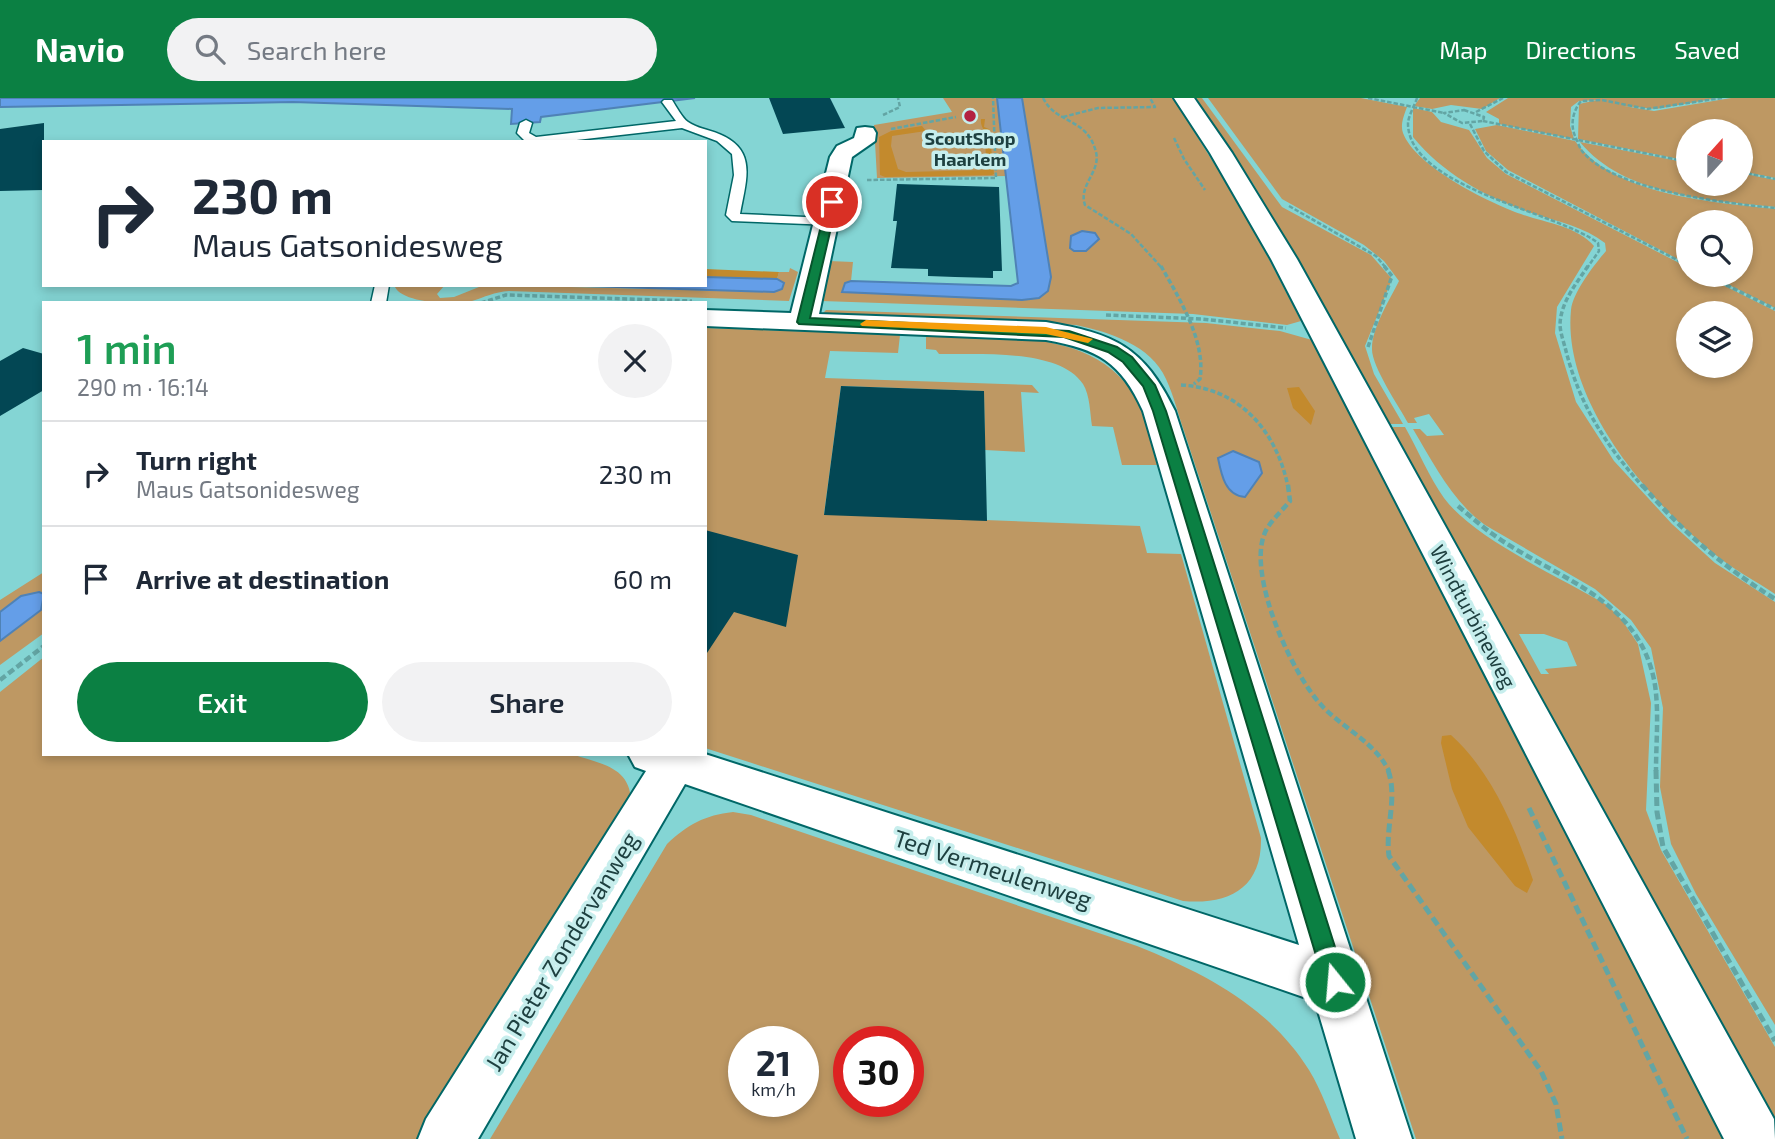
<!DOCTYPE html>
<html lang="en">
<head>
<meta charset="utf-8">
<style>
	:root { --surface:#fff; --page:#f2f2f3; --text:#1f2937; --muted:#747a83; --line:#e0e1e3; --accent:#0b8043 }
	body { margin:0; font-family:"Exo 2",sans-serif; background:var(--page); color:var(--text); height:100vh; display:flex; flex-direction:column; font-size:26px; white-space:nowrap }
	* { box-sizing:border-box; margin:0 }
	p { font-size:23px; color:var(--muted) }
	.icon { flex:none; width:38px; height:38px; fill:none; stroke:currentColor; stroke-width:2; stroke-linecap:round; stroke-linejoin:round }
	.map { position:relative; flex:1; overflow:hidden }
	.details { position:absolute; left:42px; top:203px; width:665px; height:455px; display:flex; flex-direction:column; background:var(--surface); border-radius:0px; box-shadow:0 4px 10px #0003 }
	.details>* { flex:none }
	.banner { position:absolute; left:42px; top:42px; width:665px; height:147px; border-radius:0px; box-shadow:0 4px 10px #0003; background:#fff; color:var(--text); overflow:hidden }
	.needle { width:46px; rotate:21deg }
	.buttons { position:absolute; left:1676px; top:21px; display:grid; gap:14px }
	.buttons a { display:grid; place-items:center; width:77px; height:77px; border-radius:50%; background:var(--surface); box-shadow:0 4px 10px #0003; font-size:35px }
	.speed { position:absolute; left:728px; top:928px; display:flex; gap:14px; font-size:35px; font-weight:700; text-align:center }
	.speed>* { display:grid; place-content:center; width:91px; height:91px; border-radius:50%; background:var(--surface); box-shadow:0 4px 10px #0003; line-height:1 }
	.speed small { font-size:18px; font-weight:400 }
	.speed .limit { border:10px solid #d22; background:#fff; color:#111 }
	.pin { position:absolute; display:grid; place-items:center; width:60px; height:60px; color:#fff; margin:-30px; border:4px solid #fff; border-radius:50%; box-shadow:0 2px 7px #0007 }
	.me { position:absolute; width:77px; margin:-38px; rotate:343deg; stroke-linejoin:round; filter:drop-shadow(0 0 5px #0008) }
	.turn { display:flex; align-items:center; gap:24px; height:147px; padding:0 35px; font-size:32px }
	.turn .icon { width:91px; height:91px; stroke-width:2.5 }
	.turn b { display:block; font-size:49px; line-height:60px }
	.round { display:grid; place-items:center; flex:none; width:74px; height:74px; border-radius:37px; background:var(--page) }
	.overview { display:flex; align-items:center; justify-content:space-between; height:119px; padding:0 35px }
	h1 { font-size:42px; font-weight:600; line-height:52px; color:#1e9e55 }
	.action { display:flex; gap:14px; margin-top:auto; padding:14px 35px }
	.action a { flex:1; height:80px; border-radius:42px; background:var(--accent); color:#fff; font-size:28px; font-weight:600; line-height:80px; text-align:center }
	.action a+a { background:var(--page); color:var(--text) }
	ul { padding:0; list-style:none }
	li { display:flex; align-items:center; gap:21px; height:105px; padding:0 35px; border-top:2px solid var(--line) }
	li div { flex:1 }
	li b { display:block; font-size:26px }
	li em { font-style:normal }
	header { display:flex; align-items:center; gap:42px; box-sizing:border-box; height:98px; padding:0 35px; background:var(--accent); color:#fff }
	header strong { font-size:33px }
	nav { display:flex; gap:38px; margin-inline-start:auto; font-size:24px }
	.search { width:490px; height:63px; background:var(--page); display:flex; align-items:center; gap:18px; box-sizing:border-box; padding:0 24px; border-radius:38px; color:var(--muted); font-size:26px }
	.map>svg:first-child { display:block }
</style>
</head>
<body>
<header>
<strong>Navio</strong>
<div class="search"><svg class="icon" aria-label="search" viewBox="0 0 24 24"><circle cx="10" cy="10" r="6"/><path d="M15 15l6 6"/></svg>Search here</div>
<nav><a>Map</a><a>Directions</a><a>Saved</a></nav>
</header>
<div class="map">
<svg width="1775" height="1041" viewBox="0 0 1775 1041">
	<rect width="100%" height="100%" fill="#84d5d4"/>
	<!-- green -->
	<path fill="#be9863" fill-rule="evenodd" d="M943 0H1173L1245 115 1301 223 1287 227 1193 216 822 203 829 163 853 164 851 183 1011 188 1018 185 1007 78 877 80 874 27 952 14Z
		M1196 0H1202L1282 109 1371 157 1392 181 1365 248 1374 276 1403 326H1389L1254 87Z
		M1208 0H1361L1407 9C1404 17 1400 27 1403 35 1415 68 1489 105 1521 116 1545 125 1577 128 1594 148L1557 209 1555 235 1576 304 1614 363 1672 426 1715 465 1775 504V927L1696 796 1671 746 1660 689 1663 610 1651 550 1631 522 1595 491 1485 427C1452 403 1434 366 1413 331H1420L1427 338 1444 337 1429 316 1414 320 1417 325H1408C1399 308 1371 268 1372 250 1372 230 1390 201 1399 183L1384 163 1364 147 1282 101Z
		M1420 0H1500L1482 11 1451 7 1432 11 1414 8Z
		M1508 0H1718L1656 11 1624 8 1654 13 1731 0H1775V80L1741 73V33H1689V63L1578 41 1579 6 1597 2 1579 3 1571 9 1570 28 1574 41 1499 26V21L1486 14Z
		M1413 10 1432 14 1441 24 1469 32 1487 60 1506 76 1689 170V177H1703L1775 213V496C1756 483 1734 472 1717 458 1650 405 1562 303 1571 212 1573 194 1594 167 1606 153L1605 145C1584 129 1560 124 1535 116 1489 101 1444 77 1413 39ZM1689 215H1741V268H1689Z
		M1497 27 1575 43C1614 98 1713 104 1775 111V210L1709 177H1741V124H1689V167L1508 72 1486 53 1475 31Z
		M1580 44 1689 65V86H1741V75L1775 82V109C1711 102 1624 98 1580 44Z
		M790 170 798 174 789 203 509 193C494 194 485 199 472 203 456 208 402 205 395 189L445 187 437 196 440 200 454 199 484 187 774 194 781 191 783 185 777 181 779 174H789Z
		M826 212 1206 225 1280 233 1312 242 1724 1041H1416L1184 333C1178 316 1174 298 1166 281 1151 247 1109 234 1076 227L823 215Z
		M705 230 900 237 898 255 830 253 825 280 1032 287 1039 295 1021 294 1025 354 985 352 984 293 841 288 824 416 1140 428 1147 455 1181 456 1261 740C1262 790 1229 807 1183 803L705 650Z
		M926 238C1001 240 1104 228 1141 310 1149 328 1152 349 1157 367H1122L1113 329 1092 328C1090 315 1090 297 1083 286 1059 250 978 257 939 256L936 252 926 251Z
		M1390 329H1405C1418 352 1429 379 1444 400 1474 441 1562 480 1607 507L1622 522 1638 546 1651 605 1646 712 1661 752 1775 949V1027ZM1519 536H1544L1567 544 1577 568 1545 571 1549 576H1541Z
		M44 474V496L39 494 0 514V502Z
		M44 506V535L0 567V543L41 512Z
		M44 559V656H572C600 666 630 668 631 703L432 1041H0V594Z
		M733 714 751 717 1137 848C1204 875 1269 908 1309 972 1322 993 1330 1018 1340 1041H490L667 746C687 727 705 717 733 714ZM744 943H803V1003H744ZM849 943H908V1003H849Z"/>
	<!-- forest -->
	<path fill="#c38a2d" d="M981 21H985L984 29 989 31 994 76 992 77 885 79 880 77 879 39 891 33 922 28 926 33 892 38 891 48 898 71 906 74 986 72 989 69C984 59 986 49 986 39 985 31 980 29 981 21Z
		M705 171 779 174 777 181 705 179Z
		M1299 289 1315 313 1311 327 1293 310 1287 290Z
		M1451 637C1492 674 1515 730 1533 782L1527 795 1515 788 1468 729 1452 691 1441 645 1442 638Z"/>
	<!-- water -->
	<path fill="#649ee8" stroke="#4f82b6" stroke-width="2" d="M0 0H695L541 19 540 24 511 26 512 11 293 4 0 9Z
		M997 0H1022L1051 179 1048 193 1039 200 1022 202 842 194 845 185 851 183 1011 188 1018 185Z
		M1082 133 1095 135 1099 141 1086 153H1074L1070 150 1071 138Z
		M705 179 777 181 784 185 782 191 774 194 555 187H705Z
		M1233 353 1259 364 1262 375 1245 399C1225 398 1221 375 1218 360Z
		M39 494 44 496 41 512 0 543V514L21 498Z"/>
	<!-- building -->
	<path fill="#034754" d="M769 0H830L845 30 783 36Z
		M44 25V92L0 93V31Z
		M897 86 999 89 1002 173H993V180L955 179 928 178V171L891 170 897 123H893Z
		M23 250 44 256V292L0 318V263Z
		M841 288 984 293 987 423 824 417Z
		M705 432 798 457 786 529 734 514 705 558Z"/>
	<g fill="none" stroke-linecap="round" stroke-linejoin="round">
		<!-- lane casing -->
		<g stroke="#006767" stroke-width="3">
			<path id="lane" d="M664 2H672C676 8 682 20 688 24 696 30 710 32 719 36 758 52 746 82 740 116L827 120 834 124 832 127 732 123 726 117 734 77 732 56 717 43 682 30 559 44H526L517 35 520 25 526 22 532 25 529 35 536 39 676 23 662 4Z
				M375 187H389L386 205H371Z"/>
		</g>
		<!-- street casing -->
		<g stroke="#006767" stroke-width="4">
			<path id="street" d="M1174 0H1194L1232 55 1297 161 1774 1021 1775 1041H1724L1271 161 1210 55Z
				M865 29 873 30 876 35 875 43 852 59 819 216 1046 224C1115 236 1143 248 1175 313L1412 1041H1356L1315 903 685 686 478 1041H418L426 1021 646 673 635 669 628 656H705L1299 847 1143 313C1121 264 1098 251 1046 242L705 228V212L791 215 830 59 837 48 854 40 857 30Z"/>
		</g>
		<!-- path-far3 -->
		<path stroke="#63a5a4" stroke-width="2.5" stroke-dasharray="4.5 2" stroke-linecap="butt" d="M1043 0C1057 27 1087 19 1096 54 1101 74 1078 87 1085 107L1131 136 1162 170
			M1368 0 1444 15
			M1417 0C1415 7 1408 18 1408 26 1409 90 1558 114 1598 145L1599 153 1587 170
			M1722 0 1647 11 1602 2 1581 3C1573 13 1570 26 1575 38 1577 42 1579 49 1582 53 1614 93 1726 105 1775 110
			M1464 12 1484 19 1483 23 1462 25 1444 15Z
			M1476 14 1503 0
			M883 17 900 9 898 0
			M1063 19 1098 10 1155 9 1150 0
			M1483 23 1689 64
			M1470 26 1484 53 1506 74 1689 168
			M891 31 956 19
			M1174 40 1184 61 1205 92
			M1741 74 1775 81
			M867 82 996 80 993 0
			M1289 108 1376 158 1386 170"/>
		<!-- path-far2 -->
		<path stroke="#63a5a4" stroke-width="3.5" stroke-dasharray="5 2.5" stroke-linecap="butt" d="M1161 168C1179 200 1206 243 1200 281L1194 286
			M1588 168C1576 186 1561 204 1560 226 1560 234 1564 245 1566 253 1580 308 1606 347 1643 389
			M1706 177 1775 211
			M481 205 506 197 692 203
			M1106 217 1202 221 1286 230
			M1368 249 1392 178 1384 168
			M1181 287C1240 290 1277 334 1288 389"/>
		<!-- path-far1 -->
		<path stroke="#63a5a4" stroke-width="4.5" stroke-dasharray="7 3.5" stroke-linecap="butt" d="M1288 387 1290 403C1282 413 1268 425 1264 437 1248 480 1293 579 1324 610 1346 632 1374 644 1389 673
			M1642 387C1684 435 1721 467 1775 501
			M1458 408C1469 417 1480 427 1491 435 1554 481 1640 498 1655 587 1659 615 1656 645 1656 673
			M0 582 44 548"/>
		<!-- path -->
		<path stroke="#63a5a4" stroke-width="5" stroke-dasharray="9 4.5" stroke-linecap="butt" d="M1388 672C1398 700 1385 729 1389 758L1541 973 1556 1006 1562 1041
			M1656 672 1657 714 1663 749 1775 943
			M1529 710 1687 1041"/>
		<!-- lane -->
		<use href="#lane" fill="#fff" fill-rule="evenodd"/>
		<!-- street -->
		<use href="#street" fill="#fff" fill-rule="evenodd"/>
	</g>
	<!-- route -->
	<path fill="#0b8043" stroke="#07532c" stroke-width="2" d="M832 101 837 104 810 220 1069 233 1117 249 1132 259 1155 287 1166 313 1346 884 1343 891 1335 894 1328 891 1324 884 1153 313 1143 288 1123 264 1108 254 1064 239 799 226 797 224 827 104Z"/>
	<!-- slow -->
	<path fill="#f59e0b" d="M866 222 1046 229 1093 241 1088 245 1046 236 862 228 860 226Z"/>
	<!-- markers -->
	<circle fill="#b32141" stroke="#c7eeed" stroke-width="2.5" cx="970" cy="18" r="7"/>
	<g text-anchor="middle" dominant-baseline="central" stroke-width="7" stroke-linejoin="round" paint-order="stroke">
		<!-- far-poi labels -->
		<g font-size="18" font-weight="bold" fill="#1e4040" stroke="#c7eeed">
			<text x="970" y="40">ScoutShop<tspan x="970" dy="21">Haarlem</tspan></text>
		</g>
		<!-- street labels -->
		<g font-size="21" fill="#1e4040" stroke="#c7eeed">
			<text transform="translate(1474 518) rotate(62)">Windturbineweg</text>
		</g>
		<!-- near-street labels -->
		<g font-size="24" fill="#1e4040" stroke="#c7eeed">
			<text transform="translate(993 770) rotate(18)">Ted Vermeulenweg</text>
			<text transform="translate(561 853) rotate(-59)">Jan Pieter Zondervanweg</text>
		</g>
	</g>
</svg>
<div class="buttons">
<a><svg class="needle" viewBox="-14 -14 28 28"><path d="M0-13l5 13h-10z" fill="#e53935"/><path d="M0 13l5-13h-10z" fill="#747a83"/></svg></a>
<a><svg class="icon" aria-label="search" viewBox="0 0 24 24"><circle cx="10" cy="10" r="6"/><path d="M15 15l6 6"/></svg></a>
<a><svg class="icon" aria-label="layers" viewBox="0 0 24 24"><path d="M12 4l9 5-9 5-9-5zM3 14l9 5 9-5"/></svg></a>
</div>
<div class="speed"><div>21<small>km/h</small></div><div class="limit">30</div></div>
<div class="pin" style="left:832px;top:104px;background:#d93025"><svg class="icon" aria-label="arrive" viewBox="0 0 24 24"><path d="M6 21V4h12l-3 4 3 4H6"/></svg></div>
<svg class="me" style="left:1335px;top:884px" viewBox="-20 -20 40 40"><circle r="17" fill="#0b8043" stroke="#fff" stroke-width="3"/><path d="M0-11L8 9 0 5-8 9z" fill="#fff"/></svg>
<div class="banner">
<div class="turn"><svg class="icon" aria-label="right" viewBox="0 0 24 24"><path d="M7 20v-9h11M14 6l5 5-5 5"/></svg><div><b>230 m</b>Maus Gatsonidesweg</div></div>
</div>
<section class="details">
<div class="overview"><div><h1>1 min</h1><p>290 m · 16:14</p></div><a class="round"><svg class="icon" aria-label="close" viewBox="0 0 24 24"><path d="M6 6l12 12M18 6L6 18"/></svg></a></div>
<ul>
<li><svg class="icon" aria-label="right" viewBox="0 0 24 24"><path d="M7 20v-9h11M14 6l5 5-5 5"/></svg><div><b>Turn right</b><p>Maus Gatsonidesweg</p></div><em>230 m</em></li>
<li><svg class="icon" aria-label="arrive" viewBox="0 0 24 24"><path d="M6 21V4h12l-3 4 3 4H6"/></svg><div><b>Arrive at destination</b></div><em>60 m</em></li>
</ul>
<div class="action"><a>Exit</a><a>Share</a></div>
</section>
</div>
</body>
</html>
